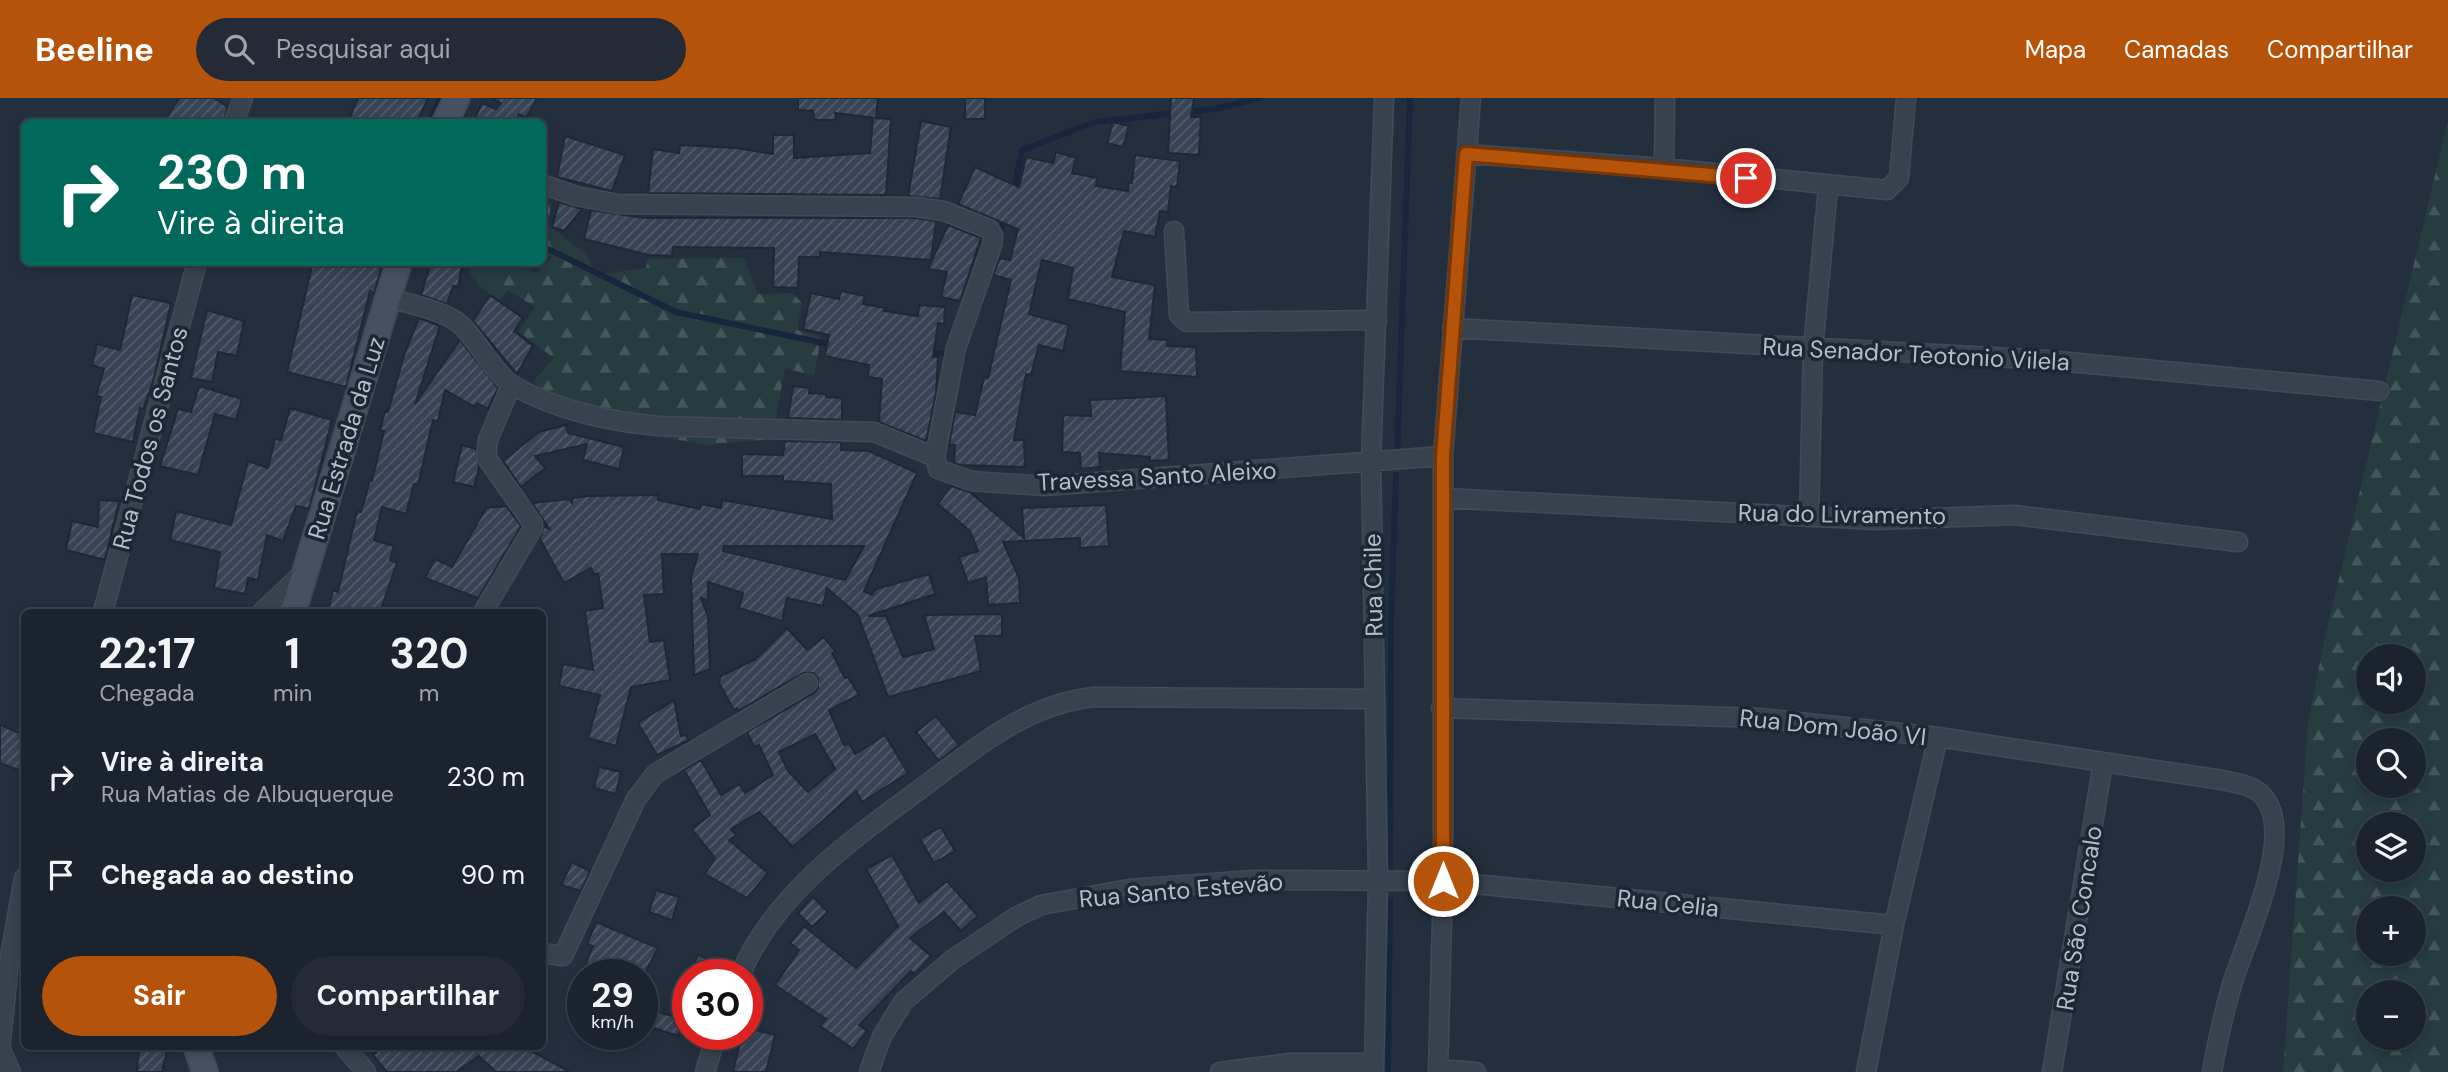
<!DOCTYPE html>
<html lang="pt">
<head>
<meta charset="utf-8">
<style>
	:root { --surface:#1b232e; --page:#242b36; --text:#f1f3f6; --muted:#a0a4aa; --line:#39404a; --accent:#b45309 }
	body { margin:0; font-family:"DM Sans",sans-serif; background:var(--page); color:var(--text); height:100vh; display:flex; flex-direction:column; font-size:26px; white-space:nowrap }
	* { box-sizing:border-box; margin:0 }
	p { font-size:23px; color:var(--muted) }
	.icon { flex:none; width:38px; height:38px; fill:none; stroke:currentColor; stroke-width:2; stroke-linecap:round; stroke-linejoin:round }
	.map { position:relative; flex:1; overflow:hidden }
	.drawer { position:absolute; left:21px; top:511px; width:525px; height:441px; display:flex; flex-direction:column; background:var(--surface); border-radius:10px; box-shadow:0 4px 10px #0003,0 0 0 2px var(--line) }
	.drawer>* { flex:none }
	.hud { position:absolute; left:21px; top:21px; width:525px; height:147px; border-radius:10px; box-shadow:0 4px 10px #0003,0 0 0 2px var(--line); background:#00695c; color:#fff; overflow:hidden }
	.tools { position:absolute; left:2356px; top:546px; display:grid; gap:14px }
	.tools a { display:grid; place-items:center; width:70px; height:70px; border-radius:50%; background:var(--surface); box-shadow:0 4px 10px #0003,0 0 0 2px var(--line); font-size:35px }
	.speed { position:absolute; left:567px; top:861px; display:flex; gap:14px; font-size:35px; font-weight:700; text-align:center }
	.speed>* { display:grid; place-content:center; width:91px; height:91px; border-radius:50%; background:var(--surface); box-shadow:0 4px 10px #0003,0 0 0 2px var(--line); line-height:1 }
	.speed small { font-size:18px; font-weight:400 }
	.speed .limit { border:10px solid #d22; background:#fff; color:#111 }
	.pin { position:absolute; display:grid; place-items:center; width:60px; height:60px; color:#fff; margin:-30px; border:4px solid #fff; border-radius:50%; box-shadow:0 2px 7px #0007 }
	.me { position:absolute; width:77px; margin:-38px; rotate:0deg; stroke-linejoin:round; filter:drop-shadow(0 0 5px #0008) }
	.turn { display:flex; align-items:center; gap:24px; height:147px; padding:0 21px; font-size:32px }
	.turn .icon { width:91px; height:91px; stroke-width:2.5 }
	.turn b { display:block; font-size:49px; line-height:60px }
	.eta { display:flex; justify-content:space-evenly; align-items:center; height:119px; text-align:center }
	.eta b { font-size:42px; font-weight:700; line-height:49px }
	.action { display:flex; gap:14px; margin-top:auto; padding:14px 21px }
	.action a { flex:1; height:80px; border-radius:42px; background:var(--accent); color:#fff; font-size:28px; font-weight:700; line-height:80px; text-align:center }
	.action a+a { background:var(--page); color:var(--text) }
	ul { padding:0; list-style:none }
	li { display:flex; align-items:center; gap:21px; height:98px; padding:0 21px }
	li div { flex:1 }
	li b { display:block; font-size:26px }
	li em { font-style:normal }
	header { display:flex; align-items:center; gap:42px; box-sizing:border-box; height:98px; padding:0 35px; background:var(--accent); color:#fff }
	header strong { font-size:33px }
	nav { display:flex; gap:38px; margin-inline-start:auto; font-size:24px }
	.search { width:490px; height:63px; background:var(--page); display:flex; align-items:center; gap:18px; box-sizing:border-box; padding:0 24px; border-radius:38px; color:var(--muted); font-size:26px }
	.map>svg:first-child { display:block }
</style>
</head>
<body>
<header>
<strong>Beeline</strong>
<div class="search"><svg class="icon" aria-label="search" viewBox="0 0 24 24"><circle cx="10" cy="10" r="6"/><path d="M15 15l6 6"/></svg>Pesquisar aqui</div>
<nav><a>Mapa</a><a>Camadas</a><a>Compartilhar</a></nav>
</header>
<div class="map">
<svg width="2448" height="974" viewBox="0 0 2448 974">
	<defs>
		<pattern id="forest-firs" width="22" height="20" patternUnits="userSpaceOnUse" patternTransform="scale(1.75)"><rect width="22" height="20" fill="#263c3f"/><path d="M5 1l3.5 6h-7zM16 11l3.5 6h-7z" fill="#435659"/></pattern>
		<pattern id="building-hatch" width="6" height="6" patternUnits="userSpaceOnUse" patternTransform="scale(1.75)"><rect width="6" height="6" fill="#364354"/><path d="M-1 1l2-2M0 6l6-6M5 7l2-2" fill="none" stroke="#515c6b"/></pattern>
	</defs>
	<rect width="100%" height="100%" fill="#242f3e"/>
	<!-- forest -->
	<path fill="url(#forest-firs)" fill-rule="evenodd" d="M2448 23V974H2283L2308 624 2325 539ZM2368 558H2413V604H2368ZM2368 642H2413V688H2368ZM2368 726H2413V772H2368ZM2368 810H2413V856H2368ZM2368 894H2413V940H2368Z
		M543 102 552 105 547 126 587 157 595 177 646 170 648 161 744 160 758 196 792 195 802 205 797 232 821 239 814 278 785 270 772 341 707 347 641 335 573 311 533 284 554 260 519 234 535 209 508 192 499 202 482 190 469 175 472 164 517 165 535 175 552 160 543 153Z"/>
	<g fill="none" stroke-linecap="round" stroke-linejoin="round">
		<!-- stream -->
		<path stroke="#17263c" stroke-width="6" d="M430 24 440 0
			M1013 96 1022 52 1095 24 1214 11 1260 0
			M998 142 1006 119
			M542 148 676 214 833 247
			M928 254 952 256
			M1397 357 1410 0
			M1390 781 1391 521 1396 377
			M1388 974 1390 802"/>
	</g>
	<!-- building -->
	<path fill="url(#building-hatch)" stroke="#1f2835" stroke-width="2" fill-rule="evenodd" d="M179 0H214L228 9 223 24H164Z
		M358 0H428L417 24H348Z
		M491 0H537L526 20 519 16 517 20 527 24H473L482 5 496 11 501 5Z
		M798 0H878L876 20 835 15 836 22H814L813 13 798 12Z
		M965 0H985V21H965Z
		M1171 0H1194L1191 19H1201L1199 57 1168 55Z
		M873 20 891 21 886 97 648 95 653 51 679 55 680 47 736 50 773 56V37H794V60L870 55Z
		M921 23 951 29 940 101 908 98Z
		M1113 24 1129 28 1123 49 1107 45Z
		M565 38 625 57 612 93 557 79Z
		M1056 54 1076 60 1072 75 1097 80 1096 88 1128 93 1129 84 1132 85 1135 57 1180 63 1177 89 1171 88 1168 114 1160 113 1155 139 1124 133 1112 179 1155 187 1149 241 1168 242 1167 248 1196 249 1197 279 1120 273 1125 214 1068 201 1073 170 1042 162 1029 216 1069 227 1063 253 1039 247 1031 277 1026 276 1014 342H1024L1025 369 960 367 954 365 955 347H949L955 314 975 317 984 279 988 280 1011 182 993 177 1000 160 1010 162 1018 131 958 106 975 69 1019 89 1026 59 1053 65Z
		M559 104 582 111 564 133 552 129Z
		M591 112 644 120H915L936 123 931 162 820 154V159H799L798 190 773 189 774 150 673 149 672 158 649 157 584 141Z
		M948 127 981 140 960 203 941 199 947 174 928 171Z
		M313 164H383L374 195 370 193 346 289 287 274Z
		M431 164 462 168 458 189 453 188 447 206 421 197Z
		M841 193 865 198 863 206 885 210 884 213 918 218 919 207 945 209 944 226 938 225 933 259H938L936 295 926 343 879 324 882 281 868 279 869 267 825 258 829 237 803 231 811 195 839 201Z
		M132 197 171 205 153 284 143 311 140 310 133 344 93 335 101 299 96 298 104 271 92 267 97 246 120 252Z
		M490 197 523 220 514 233 533 248 517 276 473 223Z
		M207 212 244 223 237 258 218 254 212 284 191 280Z
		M419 220 440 228 415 306 460 242 498 290 488 311 477 305 475 309 445 292 438 323 433 322 418 387 414 386 406 416 382 409 374 442 394 448 390 462 397 465 380 514H328L333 492 338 494 357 413 361 414 370 382 372 383 384 333 380 332 385 313 388 314 404 257Z
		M199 288 242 301 236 322 215 316 198 377 160 368 178 311 191 314Z
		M793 288 810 290 809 295 826 296V299L842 300V322L788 320Z
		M1166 298 1169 362 1150 363V359L1099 355 1100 369 1081 371 1080 355 1062 354 1063 317 1091 318 1090 302Z
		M290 310 332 322 309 411 296 408 283 443 267 437 258 482 248 480 245 496 214 490 220 454 170 442 176 413 231 427 248 363 268 370 275 341 281 342Z
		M566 327 568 335 624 349 619 371 583 362 587 346 535 358 545 370 521 389 503 363 539 334Z
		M785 343 841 344V352L869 353 917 375 864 493 872 497 876 491 929 476 935 496 868 518H886L903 559 934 551 924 517 1002 516V538H975L981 573 888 599 858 517 827 490 823 508 787 500 782 523 739 510 743 495 708 484V502L701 500 708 518 710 571 694 577 691 480 698 456H662L664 496 644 497 650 544 664 542 670 582 631 589 616 648 588 640 600 597 559 588 563 566 593 572 585 513 603 510 598 475 594 477 591 470 564 485 540 441 544 428 550 432 532 405 569 401 572 405 573 400 587 398 658 397V402L700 411 701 406 721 410 722 402 832 421 831 386 783 383V378H742V356L783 357ZM724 448H864L845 482 723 453Z
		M462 347 476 351 479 369 474 389 453 384Z
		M951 388 970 394 1024 440 1022 410 1106 407 1109 448 1080 450V440L1003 444 1019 480 1020 505 988 507 986 479 968 485 959 459 978 453 970 433 938 406Z
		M99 402 119 403 105 462 66 452 72 423 98 429Z
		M506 408 521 428 478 500 425 480 435 461 452 469 486 410Z
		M787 530 807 552 824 539 835 553 832 555 845 580 848 579 859 597 829 612 844 647 849 645 855 656 885 637 908 675 862 704 856 693 793 749 759 714 731 731 736 737 729 742 768 775 747 800 705 776 715 760 692 731 710 717 684 672 701 662 721 697 739 686 745 695 773 677 759 647 754 649 747 634 814 595 818 590V580L813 575H803L738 613 737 610 734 612 719 585 721 578 756 561ZM815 636 835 671 808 694 788 673 779 654Z
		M674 602 681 638 686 637 689 642 657 657 638 625Z
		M936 618 959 647 939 663 916 634Z
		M0 627 24 637V674L0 665Z
		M599 669 621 674 616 696 594 690Z
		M941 729 955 753 934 765 920 741Z
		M892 757 919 805 947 783 978 818 961 833 944 814 910 840 931 858 915 876 911 873 859 927 867 933 853 951 820 928 826 921 775 887 799 852 790 845 804 828 856 870 898 828 866 771Z
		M572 764 590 773 581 793 561 787Z
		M656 792 679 799 672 822 649 814Z
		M813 799 828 814 812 829 798 815Z
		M596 824 658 850 644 877H581L593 848 587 846Z
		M698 856 729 875V877H690Z
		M653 913 685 921 678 938 648 928Z
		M747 930 775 937 766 974H733L742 936H747Z
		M139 948H168L162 974H137Z
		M384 948H522L570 974H496L479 958 456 974H387L373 957Z"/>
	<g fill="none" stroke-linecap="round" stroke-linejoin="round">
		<!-- minor casing -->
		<g stroke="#414a57" stroke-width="21">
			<path id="minor" d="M234 24 243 0
				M1466 56 1664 70 1887 92 1899 80 1906 0
				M1664 70 1665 0
				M542 86 576 98 618 106 916 109 944 113 989 131 993 137 992 147 956 250 935 359 938 371 971 383 1045 388 1443 358
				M1174 133 1179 217 1187 224 1377 222
				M390 200C411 207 444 212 461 227 478 243 495 277 514 288 556 312 611 324 659 328L874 334 935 359
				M1452 230 2047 262 2379 293
				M1444 400 1876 422 2014 417 2238 444
				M1809 419 1813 251 1828 89
				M103 514 197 164
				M262 514 304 474
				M483 514 533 430V426L486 359 488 342 511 287
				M1441 610 1760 620 1938 639 2222 682C2235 685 2253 687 2262 697 2299 735 2243 847 2231 890 2223 918 2217 946 2212 974
				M1894 827 1938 639
				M542 855 563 858 636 701 655 676 808 585
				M740 877C776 793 853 741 923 689 975 650 1027 606 1094 599L1375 601
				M344 948 366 974
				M0 950 11 974
				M0 952 9 864 24 780
				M1438 971 1476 974
				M705 974 717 936
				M869 974 882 938 904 903 952 862 1016 819 1041 807 1129 791 1253 782 1443 783 1894 827 1866 974
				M1220 974 1289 965H1374
				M1374 974 1378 783 1371 363 1384 0
				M1438 974 1443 783V358L1471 0
				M2052 974 2103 665"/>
		</g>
		<!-- secondary casing -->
		<g stroke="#414a57" stroke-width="28">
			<path id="secondary" d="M445 24 457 0
				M293 514 399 164
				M196 948 205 974"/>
		</g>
		<!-- minor -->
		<use href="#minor" stroke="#38414e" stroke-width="18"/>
		<!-- secondary -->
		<use href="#secondary" stroke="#465061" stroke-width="24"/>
	</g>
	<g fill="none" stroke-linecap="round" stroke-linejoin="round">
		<!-- route casing -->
		<g stroke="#753606" stroke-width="18">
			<path id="route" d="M1443 783V358L1466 56 1746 80"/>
		</g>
		<!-- route -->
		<use href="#route" stroke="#b45309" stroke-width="12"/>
	</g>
	<g text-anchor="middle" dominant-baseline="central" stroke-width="7" stroke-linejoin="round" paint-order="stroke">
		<!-- street labels -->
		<g font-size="24" fill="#b4bcc9" stroke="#1d2633">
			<text transform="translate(1916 256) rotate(3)">Rua Senador Teotonio Vilela</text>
			<text transform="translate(150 340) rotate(-75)">Rua Todos os Santos</text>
			<text transform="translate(346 340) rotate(-73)">Rua Estrada da Luz</text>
			<text transform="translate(1157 378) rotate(-3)">Travessa Santo Aleixo</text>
			<text transform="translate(1842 416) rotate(1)">Rua do Livramento</text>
			<text transform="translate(1373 487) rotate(-91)">Rua Chile</text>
			<text transform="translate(1833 629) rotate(6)">Rua Dom João VI</text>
			<text transform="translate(1181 792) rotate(-5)">Rua Santo Estevão</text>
			<text transform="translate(1668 805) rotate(6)">Rua Celia</text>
			<text transform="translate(2079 820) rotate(-81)">Rua São Concalo</text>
		</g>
	</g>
</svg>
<div class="tools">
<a><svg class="icon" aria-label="sound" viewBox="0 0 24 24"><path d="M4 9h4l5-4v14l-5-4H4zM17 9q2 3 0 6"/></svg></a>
<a><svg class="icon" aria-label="search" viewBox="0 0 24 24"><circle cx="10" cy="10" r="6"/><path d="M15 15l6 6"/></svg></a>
<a><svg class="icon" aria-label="layers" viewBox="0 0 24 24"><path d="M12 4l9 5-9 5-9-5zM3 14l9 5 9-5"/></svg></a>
<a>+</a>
<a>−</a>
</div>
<div class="speed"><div>29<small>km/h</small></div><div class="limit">30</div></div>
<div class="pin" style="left:1746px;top:80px;background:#d93025"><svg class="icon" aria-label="arrive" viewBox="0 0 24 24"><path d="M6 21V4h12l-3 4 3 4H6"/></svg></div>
<svg class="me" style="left:1443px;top:783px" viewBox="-20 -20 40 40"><circle r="17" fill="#b45309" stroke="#fff" stroke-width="3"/><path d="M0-11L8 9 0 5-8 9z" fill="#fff"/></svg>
<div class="hud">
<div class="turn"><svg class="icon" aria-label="right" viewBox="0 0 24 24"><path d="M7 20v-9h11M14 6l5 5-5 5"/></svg><div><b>230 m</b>Vire à direita</div></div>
</div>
<section class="drawer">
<div class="eta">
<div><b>22:17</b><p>Chegada</p></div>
<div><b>1</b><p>min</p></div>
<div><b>320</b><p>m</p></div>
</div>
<ul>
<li><svg class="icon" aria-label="right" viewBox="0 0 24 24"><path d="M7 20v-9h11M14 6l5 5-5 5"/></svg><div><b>Vire à direita</b><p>Rua Matias de Albuquerque</p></div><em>230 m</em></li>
<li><svg class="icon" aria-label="arrive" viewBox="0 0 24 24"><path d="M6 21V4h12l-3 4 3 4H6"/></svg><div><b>Chegada ao destino</b></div><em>90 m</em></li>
</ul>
<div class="action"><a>Sair</a><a>Compartilhar</a></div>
</section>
</div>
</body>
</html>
